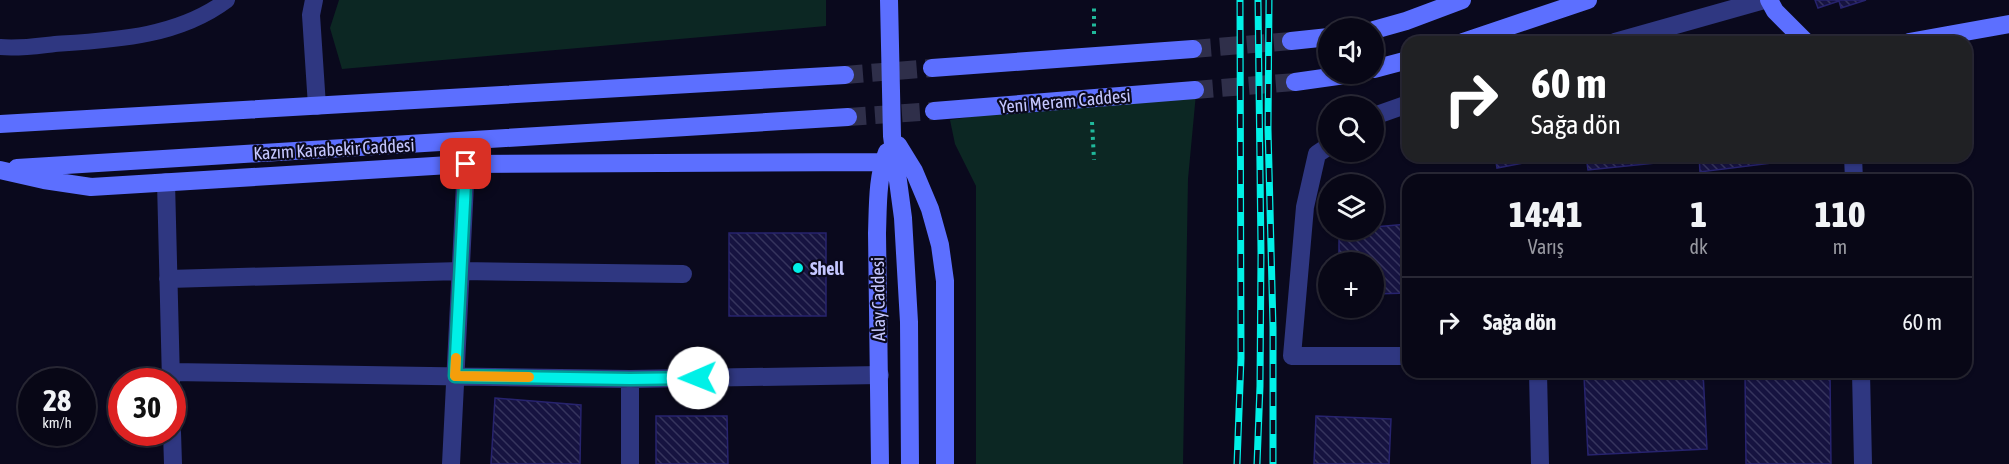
<!DOCTYPE html>
<html lang="tr">
<head>
<meta charset="utf-8">
<style>
	:root { --surface:#080716; --page:#11101f; --text:#f1f3f6; --muted:#9899a1; --line:#292835 }
	body { margin:0; font-family:"Asap Condensed",sans-serif; background:var(--page); color:var(--text); height:100vh; display:flex; flex-direction:column; font-size:22px; white-space:nowrap }
	* { box-sizing:border-box; margin:0 }
	p { font-size:20px; color:var(--muted) }
	.icon { flex:none; width:33px; height:33px; fill:none; stroke:currentColor; stroke-width:2; stroke-linecap:round; stroke-linejoin:round }
	.map { position:relative; flex:1; overflow:hidden }
	.side { position:absolute; left:1402px; top:174px; width:570px; height:204px; display:flex; flex-direction:column; background:var(--surface); border-radius:18px; box-shadow:0 2px 4px #0004,0 0 0 2px var(--line) }
	.side>* { flex:none }
	.hud { position:absolute; left:1402px; top:36px; width:570px; height:126px; border-radius:18px; box-shadow:0 2px 4px #0004,0 0 0 2px var(--line); background:#202124; color:#fff; overflow:hidden }
	.controls { position:absolute; left:1318px; top:18px; display:grid; gap:12px }
	.controls a { display:grid; place-items:center; width:66px; height:66px; border-radius:50%; background:var(--surface); box-shadow:0 2px 4px #0004,0 0 0 2px var(--line); font-size:30px }
	.speed { position:absolute; left:18px; top:368px; display:flex; gap:12px; font-size:30px; font-weight:700; text-align:center }
	.speed>* { display:grid; place-content:center; width:78px; height:78px; border-radius:50%; background:var(--surface); box-shadow:0 2px 4px #0004,0 0 0 2px var(--line); line-height:1 }
	.speed small { font-size:15px; font-weight:400 }
	.speed .limit { border:9px solid #d22; background:#fff; color:#111 }
	.pin { position:absolute; display:grid; place-items:center; width:51px; height:51px; color:#fff; margin:-26px; border-radius:12px; box-shadow:0 3px 9px #0006 }
	.me { position:absolute; width:66px; margin:-33px; rotate:269deg; stroke-linejoin:round; filter:drop-shadow(0 0 4px #0008) }
	.turn { display:flex; align-items:center; gap:21px; height:126px; padding:0 30px; font-size:27px }
	.turn .icon { width:78px; height:78px; stroke-width:2.5 }
	.turn b { display:block; font-size:42px; line-height:51px }
	.eta { display:flex; justify-content:space-evenly; align-items:center; height:102px; text-align:center }
	.eta b { font-size:36px; font-weight:800; line-height:42px }
	ul { padding:0; list-style:none }
	li { display:flex; align-items:center; gap:18px; height:90px; padding:0 30px; border-top:2px solid var(--line) }
	li div { flex:1 }
	li b { display:block; font-size:22px }
	li em { font-style:normal }
	.map>svg:first-child { display:block }
</style>
</head>
<body>
<div class="map">
<svg width="2009" height="464" viewBox="0 0 2009 464">
	<defs>
		<pattern id="building-back-hatch" width="6" height="6" patternUnits="userSpaceOnUse" patternTransform="scale(1.5)"><rect width="6" height="6" fill="#161340"/><path d="M-1 5l2 2M0 0l6 6M5-1l2 2" fill="none" stroke="#36345d"/></pattern>
	</defs>
	<rect width="100%" height="100%" fill="#0a091d"/>
	<!-- green -->
	<path fill="#0c2723" d="M339 0H826V26L342 69 330 28Z
		M1197 83 1188 179 1183 464H976V186L955 144 950 120Z"/>
	<!-- building -->
	<path fill="url(#building-back-hatch)" stroke="#27236e" stroke-width="1.5" d="M1815 0H1866L1841 8 1839 1 1818 8Z
		M1495 156H1560L1497 168Z
		M1586 156H1675V161L1588 170Z
		M1699 156H1812V158L1700 172Z
		M1408 224V293L1374 294V262H1339V230H1374V227Z
		M729 233H826V316H729Z
		M1659 372H1703L1707 449 1588 455 1584 376Z
		M1745 372H1830L1831 464H1746Z
		M495 398 581 405 580 464H491Z
		M656 416H727L728 464H656Z
		M1316 416 1391 419 1389 464H1314Z"/>
	<g fill="none" stroke-linecap="round" stroke-linejoin="round">
		<!-- secondary-tunnel -->
		<path stroke="#2f2f4a" stroke-width="18" stroke-dasharray="18 9" stroke-linecap="butt" d="M1193 49 1291 41
			M845 75 932 68
			M1195 90 1295 82
			M848 117 934 111"/>
		<!-- path -->
		<path stroke="#20b89a" stroke-width="4" stroke-dasharray="3 4.5" stroke-linecap="butt" d="M1094 34V7
			M1548 41 1558 39 1560 42
			M1092 122 1094 160"/>
		<!-- lane -->
		<path stroke="#2f3781" stroke-width="16" d="M0 47C18 49 37 46 55 44 114 40 178 37 227 0"/>
		<!-- street -->
		<path stroke="#2f3781" stroke-width="18" d="M314 0 311 15 317 106
			M1615 42 1764 0
			M1374 116 1408 104
			M1329 146 1317 154 1305 207 1292 356H1408
			M1853 156 1854 180
			M166 182 171 381
			M168 279 461 271 683 274
			M171 372 630 379 880 375
			M1538 372 1540 464
			M1861 372 1863 464
			M630 379V464
			M172 432 173 464
			M451 464 466 164"/>
		<!-- secondary -->
		<path stroke="#5c6fff" stroke-width="18" d="M889 0 892 136 903 218 909 322 910 464
			M1769 0 1775 11 1806 42
			M1374 30 1406 21 1462 0
			M1291 41 1329 37
			M1463 42 1588 0
			M1909 42 2009 24
			M932 68 1193 49
			M1374 69 1408 60
			M1295 82 1352 74
			M934 111 1195 90
			M0 124 845 75
			M898 145 914 171 930 209 940 245 945 281V464
			M17 168 848 117
			M0 170 44 180 91 187 466 164 883 162
			M880 464 877 233C878 206 877 177 887 152"/>
		<!-- rail casing -->
		<g stroke="#00f0e7" stroke-width="7">
			<path id="rail" d="M1269 0 1268 129 1273 327V464
				M1237 464 1241 358 1240 0
				M1257 464 1260 386 1261 253 1258 0"/>
		</g>
		<!-- rail -->
		<use href="#rail" stroke="#0a091d" stroke-width="4.5" stroke-dasharray="14" stroke-linecap="butt"/>
	</g>
	<g fill="none" stroke-linecap="round" stroke-linejoin="round">
		<!-- route casing -->
		<g stroke="#009c96" stroke-width="15">
			<path id="route" d="M466 164 455 376 630 379 698 378"/>
		</g>
		<!-- route -->
		<use href="#route" stroke="#00f0e7" stroke-width="10"/>
		<!-- slow -->
		<path stroke="#f59e0b" stroke-width="10" d="M456 358 455 376 529 377"/>
	</g>
	<!-- markers -->
	<circle fill="#00f0e7" stroke="#0a091d" stroke-width="2" cx="798" cy="268" r="6"/>
	<g text-anchor="middle" dominant-baseline="central" stroke-width="4.5" stroke-linejoin="round" paint-order="stroke">
		<!-- street labels -->
		<g font-size="18" fill="#c5c7ff" stroke="#0a091d">
			<text transform="translate(1065 101) rotate(-5)">Yeni Meram Caddesi</text>
			<text transform="translate(334 149) rotate(-3)">Kazım Karabekir Caddesi</text>
			<text transform="translate(878 299) rotate(-91)">Alay Caddesi</text>
		</g>
		<!-- poi labels -->
		<g font-size="18" font-weight="bold" fill="#c5c7ff" stroke="#0a091d" text-anchor="start">
			<text x="810" y="268">Shell</text>
		</g>
	</g>
</svg>
<div class="controls">
<a><svg class="icon" aria-label="sound" viewBox="0 0 24 24"><path d="M4 9h4l5-4v14l-5-4H4zM17 9q2 3 0 6"/></svg></a>
<a><svg class="icon" aria-label="search" viewBox="0 0 24 24"><circle cx="10" cy="10" r="6"/><path d="M15 15l6 6"/></svg></a>
<a><svg class="icon" aria-label="layers" viewBox="0 0 24 24"><path d="M12 4l9 5-9 5-9-5zM3 14l9 5 9-5"/></svg></a>
<a>+</a>
</div>
<div class="speed"><div>28<small>km/h</small></div><div class="limit">30</div></div>
<div class="pin" style="left:466px;top:164px;background:#d93025"><svg class="icon" aria-label="arrive" viewBox="0 0 24 24"><path d="M6 21V4h12l-3 4 3 4H6"/></svg></div>
<svg class="me" style="left:698px;top:378px" viewBox="-20 -20 40 40"><circle r="19" fill="#fff"/><path d="M0-13L10 11 0 6-10 11z" fill="#00f0e7"/></svg>
<div class="hud">
<div class="turn"><svg class="icon" aria-label="right" viewBox="0 0 24 24"><path d="M7 20v-9h11M14 6l5 5-5 5"/></svg><div><b>60 m</b>Sağa dön</div></div>
</div>
<section class="side">
<div class="eta">
<div><b>14:41</b><p>Varış</p></div>
<div><b>1</b><p>dk</p></div>
<div><b>110</b><p>m</p></div>
</div>
<ul>
<li><svg class="icon" aria-label="right" viewBox="0 0 24 24"><path d="M7 20v-9h11M14 6l5 5-5 5"/></svg><div><b>Sağa dön</b></div><em>60 m</em></li>
</ul>
</section>
</div>
</body>
</html>
